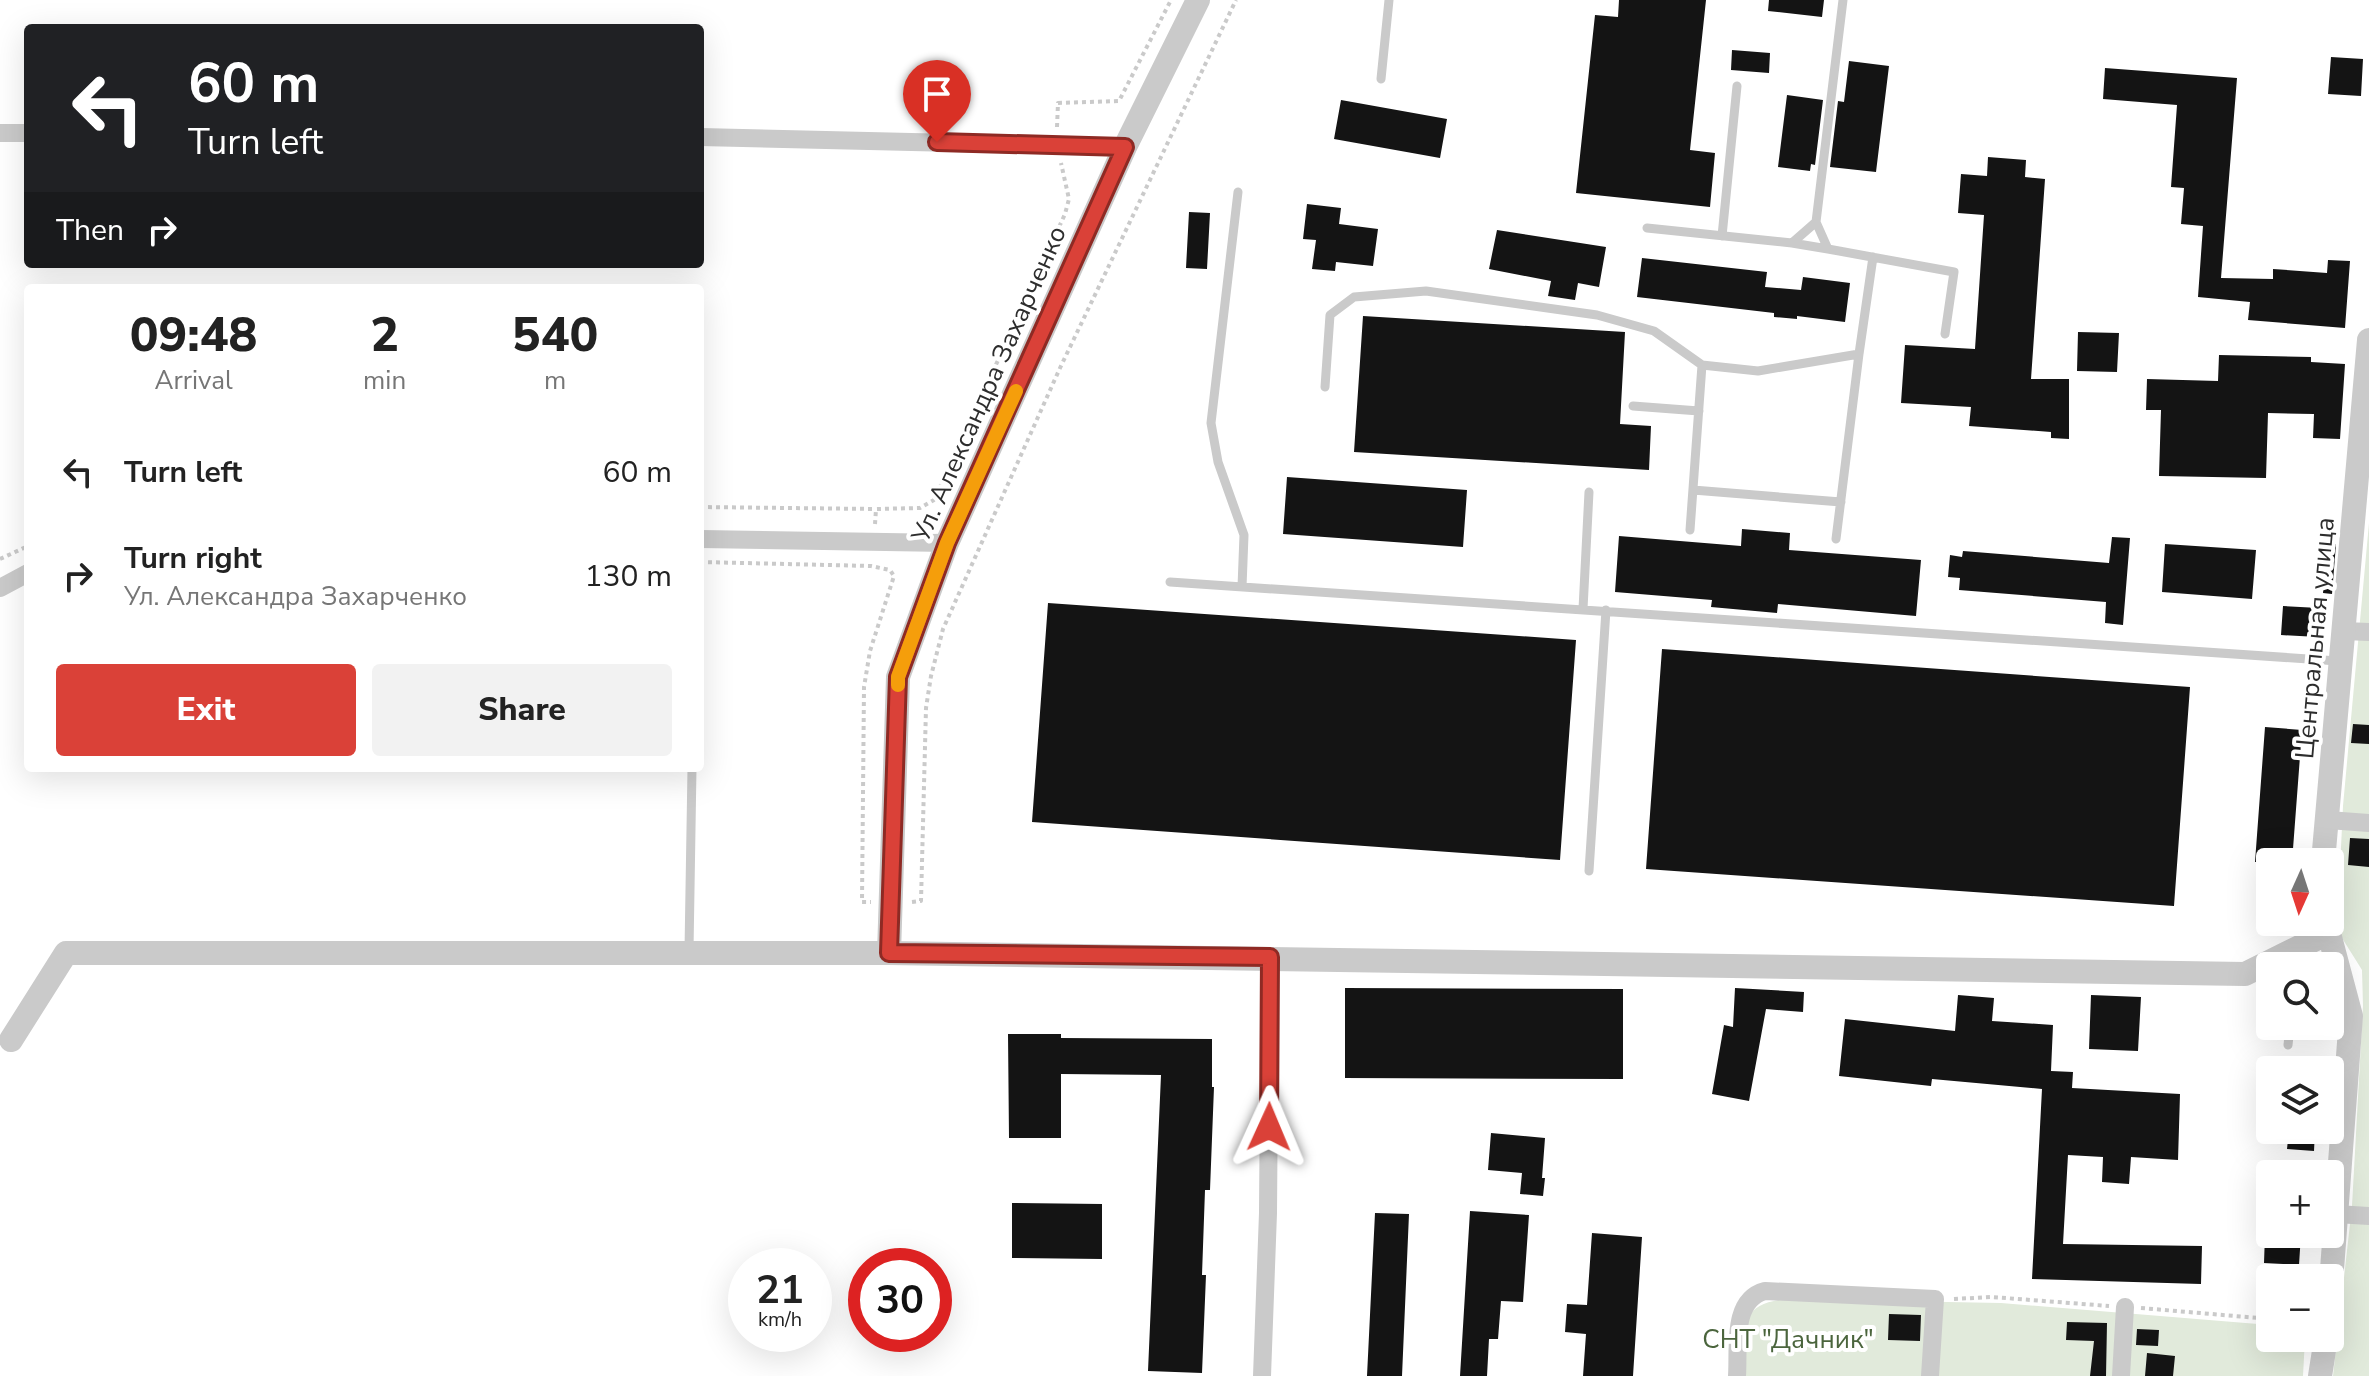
<!DOCTYPE html>
<html lang="en">
<head>
<meta charset="utf-8">
<style>
	:root { --surface:#fff; --page:#f2f2f2; --text:#222; --muted:#767676; --accent:#da4138 }
	body { margin:0; font-family:"Nunito Sans",sans-serif; background:var(--page); color:var(--text); height:100vh; display:flex; flex-direction:column; font-size:30px; white-space:nowrap }
	* { box-sizing:border-box; margin:0 }
	p { font-size:26px; color:var(--muted) }
	.icon { flex:none; width:44px; height:44px; fill:none; stroke:currentColor; stroke-width:2; stroke-linecap:round; stroke-linejoin:round }
	.map { position:relative; flex:1; overflow:hidden }
	.sheet { position:absolute; left:24px; top:284px; width:680px; height:488px; display:flex; flex-direction:column; background:var(--surface); border-radius:8px; box-shadow:0 8px 32px #0002 }
	.sheet>* { flex:none }
	.hud { position:absolute; left:24px; top:24px; width:680px; height:244px; border-radius:8px; box-shadow:0 8px 32px #0002; background:#202124; color:#fff; overflow:hidden }
	.needle { width:52px; rotate:183deg }
	.fabs { position:absolute; left:2256px; top:848px; display:grid; gap:16px }
	.fabs a { display:grid; place-items:center; width:88px; height:88px; border-radius:8px; background:var(--surface); box-shadow:0 8px 32px #0002; font-size:40px }
	.speed { position:absolute; left:728px; top:1248px; display:flex; gap:16px; font-size:40px; font-weight:700; text-align:center }
	.speed>* { display:grid; place-content:center; width:104px; height:104px; border-radius:50%; background:var(--surface); box-shadow:0 8px 32px #0002; line-height:1 }
	.speed small { font-size:20px; font-weight:400 }
	.speed .limit { border:12px solid #d22; background:#fff; color:#111 }
	.pin { position:absolute; display:grid; place-items:center; width:68px; height:68px; color:#fff; margin:-82px -34px; border-radius:50% 50% 50% 0; rotate:-45deg; box-shadow:0 0 8px #0007 }
	.pin .icon { rotate:45deg }
	.me { position:absolute; width:88px; margin:-44px; rotate:1deg; stroke-linejoin:round; filter:drop-shadow(0 0 6px #0008) }
	.turn { display:flex; align-items:center; gap:28px; height:168px; padding:0 32px; font-size:36px }
	.turn .icon { width:104px; height:104px; stroke-width:2.5 }
	.turn b { display:block; font-size:56px; line-height:68px }
	.then { display:flex; align-items:center; height:76px; padding:0 32px; background:#0003; gap:16px; font-size:30px }
	.eta { display:flex; justify-content:space-evenly; align-items:center; height:136px; text-align:center }
	.eta b { font-size:48px; font-weight:800; line-height:56px }
	.primary-button { display:flex; gap:16px; margin-top:auto; padding:16px 32px }
	.primary-button a { flex:1; height:92px; border-radius:8px; background:var(--accent); color:#fff; font-size:32px; font-weight:800; line-height:92px; text-align:center }
	.primary-button a+a { background:var(--page); color:var(--text) }
	ul { padding:0; list-style:none }
	li { display:flex; align-items:center; gap:24px; height:104px; padding:0 32px }
	li div { flex:1 }
	li b { display:block; font-size:30px }
	li em { font-style:normal }
	.map>svg:first-child { display:block }
</style>
</head>
<body>
<div class="map">
<svg width="2369" height="1376" viewBox="0 0 2369 1376">
	<rect width="100%" height="100%" fill="#fff"/>
	<!-- green -->
	<path fill="#e1eadb" d="M2369 523V1376H2333L2352 1206 2363 1006 2362 970 2337 930 2343 806Z
		M1787 1299 2001 1303 2270 1325V1338H2305L2303 1376H1743C1745 1333 1734 1304 1787 1299Z"/>
	<!-- building -->
	<path fill="#141414" d="M1619 0H1706L1690 150 1715 153 1710 207 1576 193 1595 15 1618 17Z
		M1769 0H1824L1822 17 1768 11Z
		M1732 50 1770 53 1769 73 1731 70Z
		M2331 57 2363 59 2361 96 2328 94Z
		M1849 61 1889 66 1876 172 1830 167 1838 101 1844 102Z
		M2105 68 2237 78 2221 278 2273 279V269L2327 273 2328 260 2350 261 2345 328 2248 320 2250 302 2198 297 2203 226 2181 224 2184 188 2171 187 2177 105 2103 99Z
		M1787 95 1823 100 1815 165 1811 164 1810 171 1778 167Z
		M1341 100 1447 119 1440 158 1334 139Z
		M1988 157 2026 160 2025 177 2045 179 2031 379H2069V439L2051 438V432L1969 426 1971 407 1901 403 1905 345 1975 349 1984 215 1958 213 1961 174 1987 176Z
		M1307 204 1341 208 1339 224 1378 229 1373 266 1336 262 1335 271 1312 269 1316 240 1303 239Z
		M1189 212 1210 213 1207 269 1186 268Z
		M1497 230 1606 247 1599 287 1578 283 1575 300 1548 296 1551 281 1489 269Z
		M1642 258 1767 272 1765 287 1801 290 1803 277 1850 283 1845 322 1797 316V319L1774 317V313L1637 297Z
		M1363 316 1625 332 1620 424 1651 426 1649 470 1354 452Z
		M2078 332 2119 333 2117 372 2077 371Z
		M2219 355 2311 357V362L2345 364 2340 439 2313 438 2314 414 2268 413 2266 478 2159 476 2161 410H2146L2147 379 2218 381Z
		M1287 477 1467 490 1463 547 1283 534Z
		M1742 529 1790 533 1789 550 1921 560 1916 616 1778 604 1777 613 1711 607 1712 600 1615 592 1619 536 1741 546Z
		M2112 537 2130 538 2123 625 2105 623 2106 602 1959 590 1960 578 1948 577 1950 555 1962 557 1963 551 2109 563Z
		M2165 544 2256 550 2252 599 2162 592Z
		M2327 544H2336L2332 594 2323 593Z
		M1048 603 1576 640 1560 860 1032 822Z
		M2283 606 2319 608 2318 637 2281 635Z
		M1662 649 2190 687 2174 906 1646 869Z
		M2353 724 2369 725V744L2351 743Z
		M2265 727 2302 730 2292 862H2255Z
		M2350 838 2369 839V867L2348 865Z
		M1345 988 1623 989V1079L1345 1078Z
		M1735 988 1804 992 1803 1012 1766 1009 1749 1101 1712 1094 1724 1025 1733 1027Z
		M1958 995 1994 998 1992 1021 2053 1025 2051 1071 2073 1072 2072 1088 2180 1094 2178 1160 2131 1157 2129 1184 2102 1182 2103 1157 2068 1155 2063 1244 2202 1246 2201 1284 2032 1279 2042 1089 1932 1079 1931 1086 1839 1076 1845 1019 1955 1031Z
		M2091 995 2141 997 2138 1051 2089 1049Z
		M1008 1034H1061V1038L1212 1039V1087H1214L1210 1190H1205L1202 1275H1206L1202 1373 1148 1371 1161 1075 1061 1074V1138H1009Z
		M2289 1130H2315L2314 1151 2287 1149Z
		M1491 1133 1545 1138 1542 1178H1545L1543 1196 1520 1194 1522 1173 1488 1170Z
		M1012 1203 1102 1204V1259L1012 1258Z
		M1470 1211 1529 1215 1523 1302 1501 1301 1498 1339H1489L1487 1376H1460Z
		M1375 1213 1409 1214 1402 1376H1367Z
		M1592 1233 1642 1237 1633 1376H1583L1586 1334 1565 1332 1567 1304 1587 1305Z
		M2265 1234H2301L2299 1265 2264 1263Z
		M1889 1314 1921 1315 1920 1341 1888 1340Z
		M2067 1322 2107 1323 2106 1376H2090L2094 1341 2066 1340Z
		M2137 1329 2159 1330 2158 1346 2136 1345Z
		M2147 1353 2175 1356 2173 1376H2145Z"/>
	<g fill="none" stroke-linecap="round" stroke-linejoin="round">
		<!-- path -->
		<path stroke="#cacaca" stroke-width="4" stroke-dasharray="4 4" stroke-linecap="butt" d="M1057 127 1058 103 1119 101 1171 0
			M700 507 876 509
			M875 524 876 509 920 508 934 500 1065 214 1069 199 1061 163
			M0 559 28 546
			M700 562 871 566 890 570 894 576 870 651 864 687 862 902H871
			M912 902 921 901 926 708 931 676 943 629 1060 368 1236 0
			M1954 1299 1992 1297 2109 1306
			M2141 1308 2270 1319"/>
		<!-- service -->
		<path stroke="#cacaca" stroke-width="9" d="M1843 0 1816 222 1828 249 1954 272 1945 334
			M1381 79 1389 0
			M1238 192 1211 423 1218 462 1244 535 1242 587
			M1647 228 1792 243 1816 222
			M1722 236 1737 86
			M1792 243 1828 249
			M1325 387 1330 315 1354 297 1426 291 1597 315 1654 331 1702 365 1758 371 1859 354 1873 257
			M1633 406 1699 411
			M1693 490 1841 502
			M1690 530 1702 365
			M1836 539 1859 354
			M1170 582 2338 661
			M1583 609 1589 492
			M1589 871 1606 610
			M689 950 692 768
			M2288 1045 2290 1026"/>
		<!-- minor -->
		<path stroke="#cacaca" stroke-width="18" d="M0 133H28
			M700 137 1125 147
			M700 539 947 543
			M0 588 28 573
			M2344 631 2369 632
			M2328 820 2369 823
			M2336 1214 2369 1216
			M1262 1376 1268 1213 1270 957
			M1737 1376C1739 1348 1731 1300 1765 1291L1935 1299 1930 1376
			M2121 1376 2125 1307"/>
		<!-- tertiary -->
		<path stroke="#cacaca" stroke-width="24" d="M2323 862 2369 340
			M2326 922 2351 1016 2330 1296
			M889 953 898 677 947 543 1125 147 1198 0
			M11 1040 66 953H889L2245 974 2328 933
			M2320 1376 2326 1338"/>
	</g>
	<g fill="none" stroke-linecap="round" stroke-linejoin="round">
		<!-- route casing -->
		<g stroke="#8e2a24" stroke-width="20">
			<path id="route" d="M937 142 1125 147 947 543 898 677 889 953 1270 957 1269 1127"/>
		</g>
		<!-- route -->
		<use href="#route" stroke="#da4138" stroke-width="14"/>
		<!-- slow -->
		<path stroke="#f59e0b" stroke-width="14" d="M898 685V677L947 543 1016 391"/>
	</g>
	<g text-anchor="middle" dominant-baseline="central" stroke-width="8" stroke-linejoin="round" paint-order="stroke">
		<!-- street labels -->
		<g font-size="26" fill="#2d2d2d" stroke="#fff">
			<text transform="translate(989 384) rotate(-66)">Ул. Александра Захарченко</text>
			<text transform="translate(2315 638) rotate(-85)">Центральная улица</text>
		</g>
		<!-- park labels -->
		<g font-size="26" fill="#4b653d" stroke="#fff">
			<text x="1788" y="1339">СНТ "Дачник"</text>
		</g>
	</g>
</svg>
<div class="fabs">
<a><svg class="needle" viewBox="-14 -14 28 28"><path d="M0-13l5 13h-10z" fill="#e53935"/><path d="M0 13l5-13h-10z" fill="#767676"/></svg></a>
<a><svg class="icon" aria-label="search" viewBox="0 0 24 24"><circle cx="10" cy="10" r="6"/><path d="M15 15l6 6"/></svg></a>
<a><svg class="icon" aria-label="layers" viewBox="0 0 24 24"><path d="M12 4l9 5-9 5-9-5zM3 14l9 5 9-5"/></svg></a>
<a>+</a>
<a>−</a>
</div>
<div class="speed"><div>21<small>km/h</small></div><div class="limit">30</div></div>
<div class="pin" style="left:937px;top:142px;background:#d93025"><svg class="icon" aria-label="arrive" viewBox="0 0 24 24"><path d="M6 21V4h12l-3 4 3 4H6"/></svg></div>
<svg class="me" style="left:1269px;top:1127px" viewBox="-20 -20 40 40"><path d="M0-17L14 15 0 8-14 15z" fill="#da4138" stroke="#fff" stroke-width="4"/></svg>
<div class="hud">
<div class="turn"><svg class="icon" aria-label="left" viewBox="0 0 24 24"><path d="M17 20v-9H6M10 6l-5 5 5 5"/></svg><div><b>60 m</b>Turn left</div></div>
<div class="then">Then<svg class="icon" aria-label="right" viewBox="0 0 24 24"><path d="M7 20v-9h11M14 6l5 5-5 5"/></svg></div>
</div>
<section class="sheet">
<div class="eta">
<div><b>09:48</b><p>Arrival</p></div>
<div><b>2</b><p>min</p></div>
<div><b>540</b><p>m</p></div>
</div>
<ul>
<li><svg class="icon" aria-label="left" viewBox="0 0 24 24"><path d="M17 20v-9H6M10 6l-5 5 5 5"/></svg><div><b>Turn left</b></div><em>60 m</em></li>
<li><svg class="icon" aria-label="right" viewBox="0 0 24 24"><path d="M7 20v-9h11M14 6l5 5-5 5"/></svg><div><b>Turn right</b><p>Ул. Александра Захарченко</p></div><em>130 m</em></li>
</ul>
<div class="primary-button"><a>Exit</a><a>Share</a></div>
</section>
</div>
</body>
</html>
